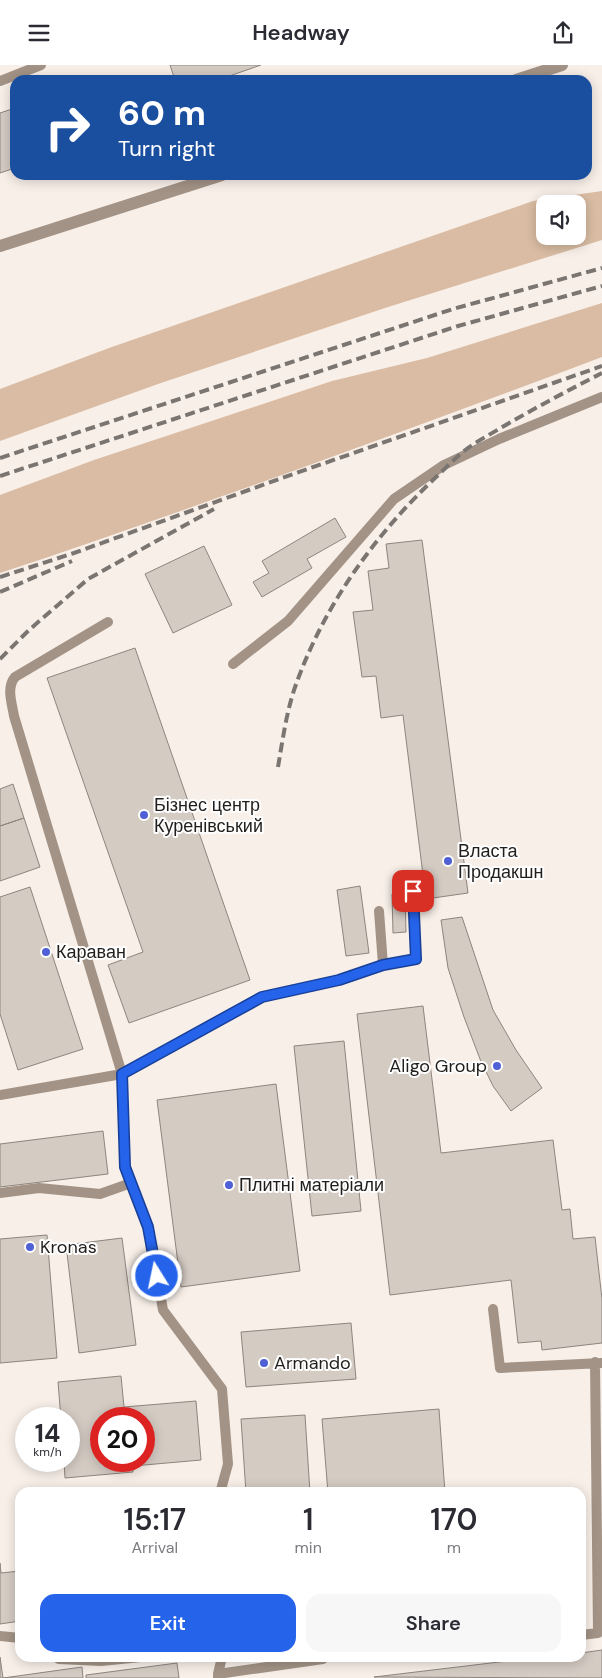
<!DOCTYPE html>
<html lang="en">
<head>
<meta charset="utf-8">
<style>
	:root { --surface:#fff; --page:#f7f7f7; --text:#2b2b33; --muted:#7c7c81; --accent:#2563eb }
	body { margin:0; font-family:"DM Sans",sans-serif; background:var(--page); color:var(--text); height:100vh; display:flex; flex-direction:column; font-size:19px; white-space:nowrap }
	* { box-sizing:border-box; margin:0 }
	p { font-size:16px; color:var(--muted) }
	.icon { flex:none; width:28px; height:28px; fill:none; stroke:currentColor; stroke-width:2; stroke-linecap:round; stroke-linejoin:round }
	.map { position:relative; flex:1; overflow:hidden }
	.drawer { position:absolute; left:15px; top:1422px; width:571px; height:175px; display:flex; flex-direction:column; background:var(--surface); border-radius:15px; box-shadow:0 2px 12px #0003 }
	.drawer>* { flex:none }
	.top-card { position:absolute; left:10px; top:10px; width:582px; height:105px; border-radius:15px; box-shadow:0 2px 12px #0003; background:#1a4fa0; color:#fff; overflow:hidden }
	.fabs { position:absolute; left:536px; top:130px; display:grid; gap:10px }
	.fabs a { display:grid; place-items:center; width:50px; height:50px; border-radius:10px; background:var(--surface); box-shadow:0 2px 12px #0003; font-size:25px }
	.speed { position:absolute; left:15px; top:1342px; display:flex; gap:10px; font-size:25px; font-weight:700; text-align:center }
	.speed>* { display:grid; place-content:center; width:65px; height:65px; border-radius:50%; background:var(--surface); box-shadow:0 2px 12px #0003; line-height:1 }
	.speed small { font-size:12px; font-weight:400 }
	.speed .limit { border:8px solid #d22; background:#fff; color:#111 }
	.pin { position:absolute; display:grid; place-items:center; width:42px; height:42px; color:#fff; margin:-21px; border-radius:10px; box-shadow:0 2px 8px #0006 }
	.me { position:absolute; width:55px; margin:-28px; rotate:350deg; stroke-linejoin:round; filter:drop-shadow(0 0 4px #0008) }
	.turn { display:flex; align-items:center; gap:18px; height:105px; padding:0 25px; font-size:22px }
	.turn .icon { width:65px; height:65px; stroke-width:2.5 }
	.turn b { display:block; font-size:35px; line-height:42px }
	.eta { display:flex; justify-content:space-evenly; align-items:center; height:85px; text-align:center }
	.eta b { font-size:30px; font-weight:600; line-height:35px }
	.action { display:flex; gap:10px; margin-top:auto; padding:10px 25px }
	.action a { flex:1; height:58px; border-radius:15px; background:var(--accent); color:#fff; font-size:20px; font-weight:600; line-height:58px; text-align:center }
	.action a+a { background:var(--page); color:var(--text) }
	header { display:flex; justify-content:space-between; align-items:center; height:65px; padding:0 25px; background:var(--surface); font-size:22px; font-weight:600 }
	.map>svg:first-child { display:block }
</style>
</head>
<body>
<header><svg class="icon" aria-label="menu" viewBox="0 0 24 24"><path d="M4 6h16M4 12h16M4 18h16"/></svg>Headway<svg class="icon" aria-label="share" viewBox="0 0 24 24"><path d="M12 15V3M7 8l5-5 5 5M5 13v7h14v-7"/></svg></header>
<div class="map">
<svg width="602" height="1613" viewBox="0 0 602 1613">
	<rect width="100%" height="100%" fill="#f8efe8"/>
	<!-- green -->
	<path fill="#d9bca3" fill-rule="evenodd" d="M602 126V175L385 243 158 319 0 376V324L109 283 533 136ZM545 139H578V171H545Z
		M602 238V292C496 332 389 371 282 410 189 443 95 477 0 508V430L94 395 332 316 427 293Z"/>
	<!-- building -->
	<path fill="#d4cbc3" stroke="#8d857e" fill-rule="evenodd" d="M170 0H261L218 15H175Z
		M15 43V103L0 108V48Z
		M335 453 346 472 307 494 312 503 262 532 253 517 269 508 262 496Z
		M422 475 468 828 426 834 403 650 381 653 376 611 362 612 353 547 373 545 368 506 389 503 386 479Z
		M204 481 232 540 173 568 145 509Z
		M135 583 250 915 129 958 108 900 143 887 47 613Z
		M13 719 24 753 0 761V724Z
		M24 753 40 802 0 816V761Z
		M360 821 369 888 346 891 337 825Z
		M30 822 83 984 18 1005 0 949V832Z
		M405 828 406 867 393 868 392 829Z
		M462 852 493 945 516 985 542 1023 511 1046 493 1021 480 994 464 952 448 903 441 855Z
		M423 941 441 1088 553 1075 562 1145 570 1144 573 1174 595 1172 602 1234V1278L542 1285 541 1276 518 1278 511 1215 390 1230 357 949Z
		M344 976 361 1146 312 1151 294 981Z
		M276 1019 300 1206 181 1222 157 1035Z
		M103 1066 108 1109 0 1122V1079Z
		M47 1170 57 1293 0 1298V1174Z
		M122 1173 136 1280 79 1288 66 1180Z
		M351 1258 356 1314 246 1322 241 1267Z
		M121 1311 124 1342 196 1336 201 1395 133 1401V1407L65 1413 64 1396H69V1354H61L58 1317ZM101 1354H144V1396H101Z
		M439 1344 445 1428H328L322 1354Z
		M305 1350 310 1428H246L241 1354Z
		M0 1498 1 1508 20 1506V1556L0 1559Z
		M602 1585V1613L374 1612 541 1592H581V1588Z
		M0 1592 3 1613 82 1602 83 1613H0Z
		M177 1598 179 1613H86V1610Z"/>
	<g fill="none" stroke-linecap="round" stroke-linejoin="round">
		<!-- lane -->
		<path stroke="#a39386" stroke-width="10" d="M0 16 41 0
			M108 557 15 612C6 623 12 638 14 651L122 1009 125 1102 148 1162 163 1245 222 1324 228 1399 220 1428
			M233 599 288 556 394 434 444 400 499 374 602 332
			M379 846 383 900
			M0 1030 122 1009 261 932 339 915 383 900 416 894 413 826
			M0 1128 39 1123 100 1129 131 1118
			M493 1244 500 1303 602 1298
			M581 1570 598 1568 595 1297
			M0 1571 20 1573
			M56 1592 59 1594 101 1596 141 1592
			M218 1609 323 1594
			M218 1613V1609L222 1592"/>
		<!-- street -->
		<path stroke="#a39386" stroke-width="12" d="M516 15 562 0
			M0 181 222 110"/>
		<!-- rail -->
		<path stroke="#7b7571" stroke-width="4" stroke-dasharray="10 5" stroke-linecap="butt" d="M0 393 453 244 602 203
			M0 411 458 261 602 221
			M0 512 74 488 282 413 602 301
			M0 527 72 496
			M0 594 29 565 88 514 214 444
			M278 702C283 673 287 642 298 614 327 536 376 469 436 412 445 404 454 394 464 386 474 378 487 371 499 364 533 344 567 326 602 308"/>
	</g>
	<g fill="none" stroke-linecap="round" stroke-linejoin="round">
		<!-- route casing -->
		<g stroke="#184099" stroke-width="12">
			<path id="route" d="M157 1211 148 1162 125 1102 122 1009 262 932 339 915 383 900 416 894 413 826"/>
		</g>
		<!-- route -->
		<use href="#route" stroke="#2563eb" stroke-width="9"/>
	</g>
	<!-- markers -->
	<g fill="#4f5fd5" stroke="#fefefe" stroke-width="2">
		<circle cx="144" cy="750" r="5"/>
		<circle cx="448" cy="796" r="5"/>
		<circle cx="46" cy="887" r="5"/>
		<circle cx="497" cy="1001" r="5"/>
		<circle cx="229" cy="1120" r="5"/>
		<circle cx="30" cy="1182" r="5"/>
		<circle cx="264" cy="1298" r="5"/>
	</g>
	<g text-anchor="middle" dominant-baseline="central" stroke-width="4" stroke-linejoin="round" paint-order="stroke">
		<!-- poi labels -->
		<g font-size="18" fill="#211e1b" stroke="#fefefe" text-anchor="start">
			<text x="154" y="740">Бізнес центр<tspan x="154" dy="21">Куренівський</tspan></text>
			<text x="458" y="786">Власта<tspan x="458" dy="21">Продакшн</tspan></text>
			<text x="56" y="887">Караван</text>
			<text x="487" y="1001" text-anchor="end">Aligo Group</text>
			<text x="239" y="1120">Плитні матеріали</text>
			<text x="40" y="1182">Kronas</text>
			<text x="274" y="1298">Armando</text>
		</g>
	</g>
</svg>
<div class="fabs">
<a><svg class="icon" aria-label="sound" viewBox="0 0 24 24"><path d="M4 9h4l5-4v14l-5-4H4zM17 9q2 3 0 6"/></svg></a>
</div>
<div class="speed"><div>14<small>km/h</small></div><div class="limit">20</div></div>
<div class="pin" style="left:413px;top:826px;background:#d93025"><svg class="icon" aria-label="arrive" viewBox="0 0 24 24"><path d="M6 21V4h12l-3 4 3 4H6"/></svg></div>
<svg class="me" style="left:157px;top:1211px" viewBox="-20 -20 40 40"><circle r="17" fill="#2563eb" stroke="#fff" stroke-width="3"/><path d="M0-11L8 9 0 5-8 9z" fill="#fff"/></svg>
<div class="top-card">
<div class="turn"><svg class="icon" aria-label="right" viewBox="0 0 24 24"><path d="M7 20v-9h11M14 6l5 5-5 5"/></svg><div><b>60 m</b>Turn right</div></div>
</div>
<section class="drawer">
<div class="eta">
<div><b>15:17</b><p>Arrival</p></div>
<div><b>1</b><p>min</p></div>
<div><b>170</b><p>m</p></div>
</div>
<div class="action"><a>Exit</a><a>Share</a></div>
</section>
</div>
</body>
</html>
